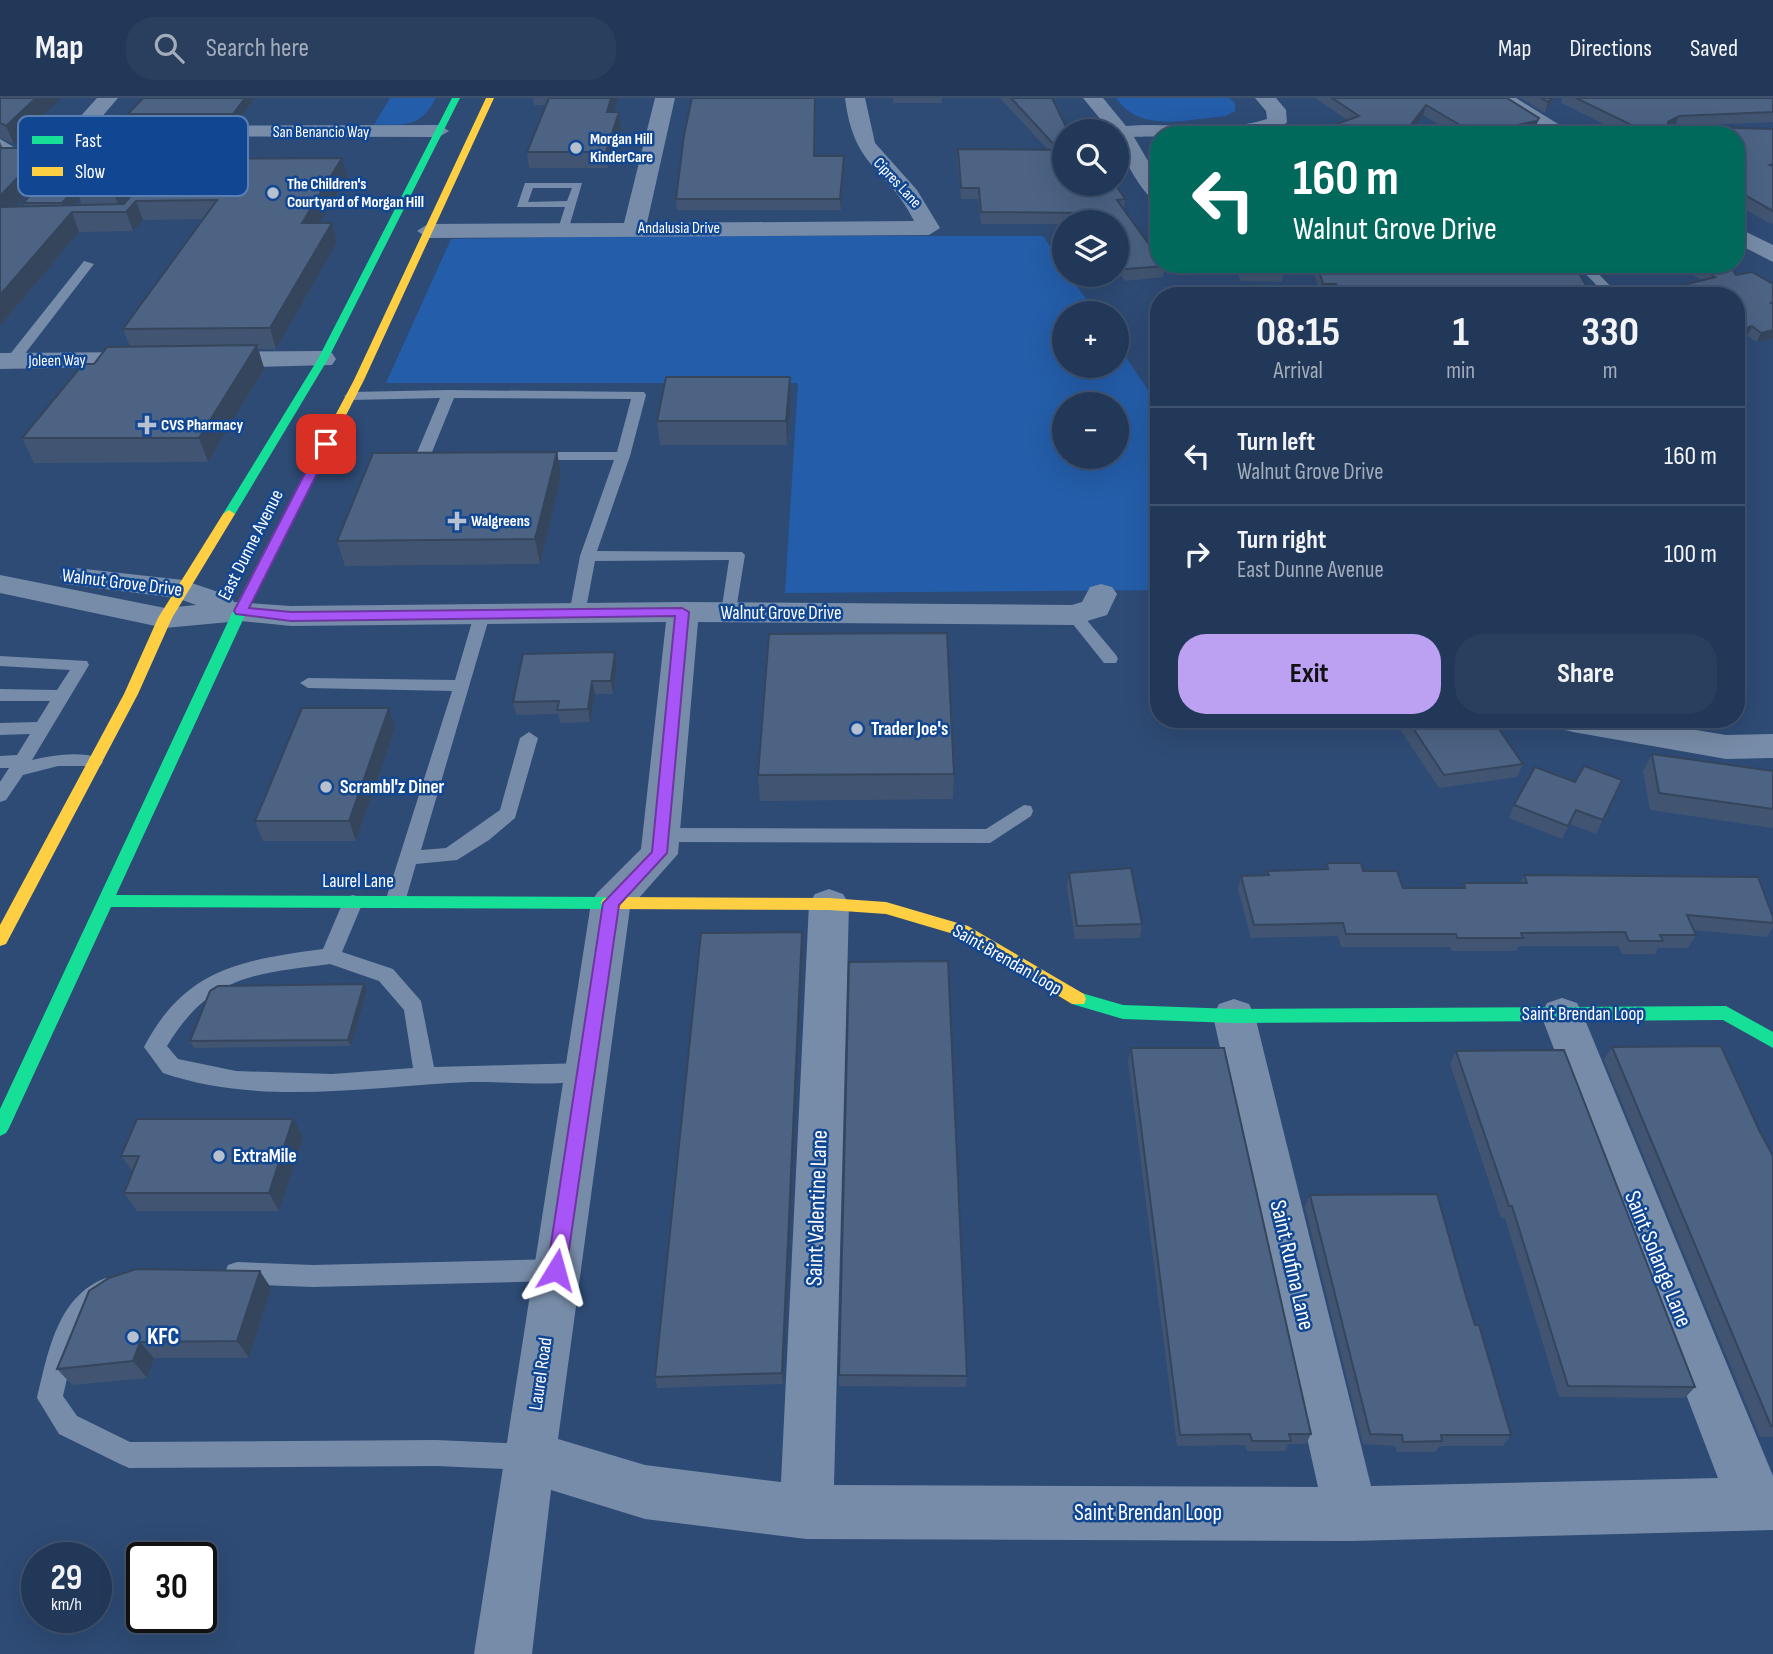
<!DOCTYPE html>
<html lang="en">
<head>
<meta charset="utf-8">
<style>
	:root { --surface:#223858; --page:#2a3f5e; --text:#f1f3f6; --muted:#a2acba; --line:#3f526e; --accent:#bca0f2 }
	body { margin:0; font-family:"Sofia Sans Condensed",sans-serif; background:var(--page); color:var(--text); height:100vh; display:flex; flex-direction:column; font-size:26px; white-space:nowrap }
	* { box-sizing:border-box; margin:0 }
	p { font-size:23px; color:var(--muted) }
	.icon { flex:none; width:38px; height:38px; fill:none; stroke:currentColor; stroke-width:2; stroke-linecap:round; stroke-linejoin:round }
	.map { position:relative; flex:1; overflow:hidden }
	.side { position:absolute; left:1150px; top:189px; width:595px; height:441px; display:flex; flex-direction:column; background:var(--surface); border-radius:28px; box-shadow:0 7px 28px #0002,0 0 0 2px var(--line) }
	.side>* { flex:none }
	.guide { position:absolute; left:1150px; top:28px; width:595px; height:147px; border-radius:28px; box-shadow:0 7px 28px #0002,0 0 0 2px var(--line); background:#00695c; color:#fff; overflow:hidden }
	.buttons { position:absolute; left:1052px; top:21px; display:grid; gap:14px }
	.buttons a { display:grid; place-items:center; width:77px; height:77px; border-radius:50%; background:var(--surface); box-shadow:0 7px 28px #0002,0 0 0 2px var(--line); font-size:35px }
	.speed { position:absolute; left:21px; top:1444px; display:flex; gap:14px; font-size:35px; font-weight:700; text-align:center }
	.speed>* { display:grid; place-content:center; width:91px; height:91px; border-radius:50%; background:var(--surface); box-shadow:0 7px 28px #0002,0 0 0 2px var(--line); line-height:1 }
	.speed small { font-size:18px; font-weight:400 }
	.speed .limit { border:4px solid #111; border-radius:10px; background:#fff; color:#111 }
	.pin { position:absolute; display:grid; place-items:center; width:60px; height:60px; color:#fff; margin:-30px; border-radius:14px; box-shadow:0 4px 10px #0006 }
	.me { position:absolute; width:77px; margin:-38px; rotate:8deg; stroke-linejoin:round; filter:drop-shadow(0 0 5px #0008) }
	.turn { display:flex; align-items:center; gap:24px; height:147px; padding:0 28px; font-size:32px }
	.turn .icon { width:91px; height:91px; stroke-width:2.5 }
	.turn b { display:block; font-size:49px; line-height:60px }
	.eta { display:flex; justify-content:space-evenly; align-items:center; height:119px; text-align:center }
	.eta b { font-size:42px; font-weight:700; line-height:49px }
	.cta { display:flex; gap:14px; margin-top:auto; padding:14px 28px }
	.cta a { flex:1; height:80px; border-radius:28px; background:var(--accent); color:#111; font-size:28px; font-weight:700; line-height:80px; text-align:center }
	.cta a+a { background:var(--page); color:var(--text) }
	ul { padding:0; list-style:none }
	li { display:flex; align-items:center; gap:21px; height:98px; padding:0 28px; border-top:2px solid var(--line) }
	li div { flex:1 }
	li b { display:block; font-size:26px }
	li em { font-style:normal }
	header { display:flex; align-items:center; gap:42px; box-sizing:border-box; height:98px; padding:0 35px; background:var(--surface); border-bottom:2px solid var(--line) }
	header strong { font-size:33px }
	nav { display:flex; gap:38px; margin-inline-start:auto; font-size:24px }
	.search { width:490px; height:63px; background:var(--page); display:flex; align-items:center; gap:18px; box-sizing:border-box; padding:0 24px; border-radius:28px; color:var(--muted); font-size:26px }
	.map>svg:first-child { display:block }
</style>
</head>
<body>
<header>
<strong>Map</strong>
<div class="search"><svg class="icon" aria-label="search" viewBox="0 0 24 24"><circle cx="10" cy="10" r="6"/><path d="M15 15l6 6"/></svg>Search here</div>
<nav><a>Map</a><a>Directions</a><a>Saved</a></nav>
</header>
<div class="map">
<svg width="1773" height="1556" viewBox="0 0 1773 1556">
	<rect width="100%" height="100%" fill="#2e4b75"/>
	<!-- green -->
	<path fill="#245da9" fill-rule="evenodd" d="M390 0H436C419 31 406 26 374 27Z
		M1116 0H1229L1235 5V13L1226 18C1187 21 1141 36 1116 0Z
		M618 138H1043L1064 169V177H1069L1096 215H1064V268H1116L1117 246 1158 307V492L785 495 798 285H386L451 141ZM1064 306H1116V359H1064Z"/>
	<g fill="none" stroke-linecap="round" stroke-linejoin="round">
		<!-- lane -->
		<path fill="#778ca8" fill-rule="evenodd" d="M0 41 22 54 59 57 71 64 55 83H47L46 81 60 65 15 59 0 49Z
			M525 85H582L568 133 558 131 565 109H517ZM533 90H572L567 103 528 104Z
			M84 163 94 166 17 266H7V260Z
			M1576 166H1589L1620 198H1607Z
			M449 292 644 294 646 297 630 358 597 453 742 454 745 457 735 518H723L721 515 729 462 595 463 585 516 577 521 569 516 580 458 614 362H534L527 358 534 354H617L631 301 454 300 432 354 450 356 452 359C444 366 424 364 416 357L440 300 351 302 344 298 351 294Z
			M482 512 490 517 421 752 446 750 500 712 520 640 529 634 538 640 515 720 489 742 457 762 416 766 405 804 402 809H388L385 804 452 593 308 590 300 585 308 580 455 582 474 517Z
			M1074 512 1080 514 1116 557 1118 561 1116 565H1104L1068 520V514Z
			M0 558 87 563 89 567 32 662C54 657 77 653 100 660L103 664 100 668H58L23 677 6 702 0 704V684L9 670H0V658L17 657 30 636 0 637V625L37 624 50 603H0V591L57 592 70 572 0 568Z
			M1024 707 1031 708 1033 713 1031 718 990 745 661 744 652 737 661 730 986 731Z
			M353 797 360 799 363 804 342 854 393 871 421 903 434 969 586 965 594 968 597 974 594 980C565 990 504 983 471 984 370 988 262 1009 163 975L144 949C185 870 242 862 323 851L343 804 346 799ZM330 866 379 883 404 912 413 970 332 976 236 973 178 961 167 948C210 877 254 876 330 866Z
			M557 1161 565 1164 569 1172 565 1180 557 1183 313 1189 237 1186 228 1183 225 1175 228 1167 237 1164 313 1167Z
			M106 1180 115 1183 118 1191C113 1203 99 1208 91 1218 73 1240 70 1271 63 1298L77 1318 130 1344 436 1342 529 1346 538 1350 542 1359 538 1368 529 1372 436 1368 129 1370 120 1366 59 1336 37 1300C48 1255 57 1198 106 1180Z"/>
		<!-- street -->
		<path fill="#778ca8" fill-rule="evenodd" d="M97 0H118L94 28 439 27 449 33 439 39 70 38 67 34 70 30Z
			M655 0H675L647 125 914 123C888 69 854 73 845 0H865L875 45 917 92 940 130 929 137 428 140 417 133 428 126 624 125Z
			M1083 0H1103L1126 28C1172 24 1224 35 1267 21L1266 13 1255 0H1276L1286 12 1287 24C1273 43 1162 37 1134 39L1158 80V104C1143 100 1116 49 1116 33H1110Z
			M1492 0H1516L1576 37H1551Z
			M1736 129 1773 147V164L1736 145Z
			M323 253 332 255 336 261 332 267 210 270 201 268 197 262 201 256 210 254Z
			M150 254 159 256 163 262 159 268 0 271V255Z
			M76 470 183 482 230 498 234 504 291 508 683 504 1072 507 1082 504 1090 489 1101 486 1112 489 1117 496 1107 517 1074 527 698 524 678 756 630 810 558 1341 645 1367 781 1384 809 806 815 796 829 791 843 796 849 806 834 1387 1318 1389 1213 918 1219 906 1234 901 1249 906 1255 918 1371 1388 1718 1380 1541 917 1547 905 1562 900 1577 905 1583 917 1773 1378V1432L1351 1443 806 1441 645 1421 551 1392 532 1556H474L591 805 597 795 641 751 666 524 291 528 240 523 165 530 0 495V477L165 510 196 507 177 500 65 486 60 479 65 472Z
			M1557 621H1631L1726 637 1773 636V660L1726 661 1573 634 1561 631Z"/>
		<!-- fast -->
		<path fill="#16e098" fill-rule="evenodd" d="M452 0H460L328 261 235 416 229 420 225 419 223 416 318 261Z
			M308 376 314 380 247 513 116 797 609 799 615 801 617 805 615 809 609 811 111 809 9 1030 6 1035 0 1038V1011L233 513 302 380Z
			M1078 894 1123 907 1234 911 1726 908 1773 934V950L1723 922 1234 925 1123 921 1072 906 1070 901 1072 896Z"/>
		<!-- slow -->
		<path fill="#ffcf43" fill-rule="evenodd" d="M486 0H494L364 282 314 380 312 383H304L302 380 354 282Z
			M229 412 235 416 172 520 138 596 6 846 0 848V827L124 596 158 520 223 416Z
			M609 799 829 800 886 804 968 828 1084 896 1086 901 1084 906H1072L957 837 886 816 829 812 609 811 603 809 601 805 603 801Z"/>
	</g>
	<!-- wall -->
	<path fill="#415572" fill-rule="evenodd" d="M0 0 14 46 0 40Z
		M255 0 236 25H218L224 41 209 61 347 79 319 125H332L337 144 276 251H258L264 270 208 364 34 365 22 340 94 266 130 248 123 231 203 121 143 122 133 133 79 134 0 228V44L3 50H46L53 68 16 108H24L23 105 127 30 130 37 141 25H132L128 16ZM80 101 82 107H75Z
		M533 0H618L613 14H619L621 30 608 70H529L527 54 546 7H534Z
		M816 0 815 58 844 69 841 112H677L676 101Z
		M893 0H942V5H893Z
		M1000 0H1052L1064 86 1125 101 1124 112 1165 168 1163 179 1125 183 1116 171V124H1064V126H981L978 101H961L957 62 958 51 1048 52Z
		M1315 0H1507L1536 31 1534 34 1519 37H1456L1423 17 1409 37H1307L1347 22Z
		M1521 0H1554L1545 15Z
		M1562 0H1773V24L1679 28 1773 31V126L1767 124 1736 106V37H1626L1561 5Z
		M1236 166H1284V172L1282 184 1240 183Z
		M1311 166H1574L1592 198H1321Z
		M1676 166H1729L1773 241 1757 244 1747 238 1736 242V198L1701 182Z
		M790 279 791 303 787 347H660L657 323Z
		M557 354 561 378 540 466 345 468 337 443Z
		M615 554 617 567 613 596H595L590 624 560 625 558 616 516 617 513 604Z
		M1397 621H1492L1523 666 1517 679 1439 690 1399 630Z
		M395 630 356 743H263L255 723Z
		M1652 656 1773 673V730L1650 712 1643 673Z
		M954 676 953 701 760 703 758 677Z
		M1622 682 1596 736 1570 726 1562 741 1509 720 1514 707 1575 684Z
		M1327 765 1363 773 1403 790H1462L1464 785H1520L1524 777 1773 819V829L1767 839 1694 832 1696 837 1688 850H1658L1655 856H1622L1618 848H1519L1516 853H1452L1450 849H1341L1338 838 1251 840 1238 791 1241 778 1266 777 1267 773 1325 772Z
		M1069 775 1142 826 1140 840 1075 841 1067 789Z
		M802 834 803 847 783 1286 657 1290 655 1279Z
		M364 886 367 893 351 948 194 950 190 943Z
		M1612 949 1759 1032 1773 1058V1339H1760L1604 962Z
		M1131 950 1311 1336 1306 1346H1289L1285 1353H1247L1245 1347 1177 1348 1128 963Z
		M1456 953 1695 1289 1685 1300 1559 1299 1505 1120H1501L1450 966Z
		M303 1039 279 1113H137L124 1095 133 1074 121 1058Z
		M1310 1097 1465 1195 1511 1337 1503 1348H1440L1435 1354H1397L1395 1348 1363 1346 1305 1109Z
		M271 1190 249 1260H154L147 1280 72 1287 57 1271Z
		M839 1277 967 1278 966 1289 839 1288Z"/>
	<!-- shaded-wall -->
	<path fill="#35455c" d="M36 0H61L14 46 6 28Z
		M245 0H255L236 25 233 16Z
		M611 0H618L609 30 607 14Z
		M1551 0H1554L1545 15 1548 4Z
		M1426 7 1423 17 1409 37H1403Z
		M619 14 621 30 608 70 606 54Z
		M1679 18 1675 28 1664 35 1668 24Z
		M1539 20 1534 34 1519 37H1495L1497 31Z
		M218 23 224 41 195 79 188 61Z
		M127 30 131 41 116 57 107 62V70L78 96 80 101 67 116 62 105 103 51Z
		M166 35 172 53 121 115 114 96Z
		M46 50 53 68 9 116 0 118V98Z
		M844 58V69L841 112 840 101Z
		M342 60 347 79 308 144 302 125Z
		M136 103 143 122 133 133 126 114Z
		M72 114 79 134 0 228V197Z
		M332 125 337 144 276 251 270 230Z
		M1752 228 1747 238 1736 242V233Z
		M1773 232V241L1757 244 1761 235Z
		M257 247 264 270 208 364 199 340Z
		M790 279 791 303 787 347 786 323Z
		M557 354 561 378 540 466 535 441Z
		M615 554 617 567 613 596 611 583Z
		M592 583 595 596 590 624 588 611Z
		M389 610 395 630 356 743 349 723Z
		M802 834 803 847 783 1286 782 1275Z
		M364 886 367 893 351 948 348 942Z
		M293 1021 303 1039 279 1113 269 1095Z
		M260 1173 271 1190 249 1260 237 1243Z
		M140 1244 154 1260 147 1280 133 1263Z"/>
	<!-- building -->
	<path fill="#4c6384" stroke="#35455c" stroke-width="2" d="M0 0H36L6 28 0 25Z
		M143 0H245L233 16H128Z
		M549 0H611L607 14H619L606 54H527Z
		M692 0H815L814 58H844L840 101H676L684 37Z
		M1011 0H1052L1068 33H1064V86H1115L1125 101 1117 102 1158 159V166H1164L1165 168 1126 171 1116 157V124H1094L1088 115 981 114 979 90H961L958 51 1059 52Z
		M1332 0H1507L1539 20 1537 23 1497 31 1500 37H1477L1426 7 1403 37H1307L1359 18Z
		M1541 0H1551L1548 4Z
		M1576 0H1773V14L1679 18 1668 24 1667 28 1773 31V66L1770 67 1773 68V113L1736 92V37H1652Z
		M143 23H218L188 61 342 60 302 125H332L270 230 123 231 217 102 136 103 126 114H72L0 197V109L124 106 178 42V35H166L114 96H78L107 63 125 49V42Z
		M114 30H127L112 46 103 51V59L62 105H23L67 57H90Z
		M0 50H46L0 98Z
		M1241 166H1284V172L1242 171Z
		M1317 166H1574L1592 198H1340L1336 186H1323Z
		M1695 166H1729L1736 177 1752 174 1773 186V204L1771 205 1773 206V232L1761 235 1752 228 1736 233V198H1640L1715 179Z
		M257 247 199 340H22L83 266H94L107 249Z
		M666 279H790L786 323H657Z
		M557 354 535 441 337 443 373 355Z
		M947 535 954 676 758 677 769 536Z
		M615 554 611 583H592L588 611 557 612 559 603 513 604 523 556Z
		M302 610H389L349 723H255Z
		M1407 621H1492L1523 666 1444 677Z
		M1652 656 1773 673V711L1659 695Z
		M1584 668 1622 682 1603 722 1576 712 1568 728 1514 707 1535 669 1575 684Z
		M1327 765H1361L1363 773H1397L1403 790H1465L1464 785H1527L1524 777 1758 779 1773 819V825L1687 817 1696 837H1660L1663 843H1629L1625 834 1521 835 1523 840H1457L1456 836H1346L1343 825 1254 827 1241 778 1269 777 1267 773 1328 771Z
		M1131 770 1142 826 1077 828 1069 775Z
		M802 834 782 1275 655 1279 701 835Z
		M948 863 967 1278 839 1277 849 864Z
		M364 886 348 942 190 943 210 893 218 888Z
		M1721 948 1759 1032 1773 1058V1328H1771L1612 949Z
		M1131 950H1224L1311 1336H1289L1291 1343H1252L1250 1336 1180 1337Z
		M1564 952 1695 1289 1568 1288 1512 1108H1509L1456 953Z
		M137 1021H293L269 1095H124L139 1058H121Z
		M1437 1096 1465 1195 1475 1227H1479L1511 1337H1441L1442 1343 1403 1344 1402 1337 1370 1336 1310 1097Z
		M136 1171 260 1173 237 1243 140 1244 133 1263 57 1271 89 1193 109 1180Z"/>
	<!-- route -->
	<path fill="#a855f7" stroke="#6d37a1" stroke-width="2" d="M326 343 332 346 249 510 291 514 682 510 689 514 667 755 619 807 566 1172 564 1178 556 1181 549 1178 547 1172 603 805 652 754 675 518 291 523 236 516 234 513 320 346Z"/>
	<!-- markers -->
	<g fill="#b6c0cf" stroke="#114692" stroke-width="2.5">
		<circle cx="576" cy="50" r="7"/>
		<circle cx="273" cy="95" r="7"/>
		<path d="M143.5 316.5h7v7h7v7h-7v7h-7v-7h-7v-7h7z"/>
		<path d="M453.5 412.5h7v7h7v7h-7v7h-7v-7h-7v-7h7z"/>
		<circle cx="857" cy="631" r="7"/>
		<circle cx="326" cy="689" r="7"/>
		<circle cx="219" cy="1058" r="7"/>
		<circle cx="133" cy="1239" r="7"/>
	</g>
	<g text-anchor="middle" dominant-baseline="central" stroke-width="5" stroke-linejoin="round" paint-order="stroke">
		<!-- far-street labels -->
		<g font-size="16" fill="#fff" stroke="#114692">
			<text x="321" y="34">San Benancio Way</text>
			<text transform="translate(897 85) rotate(47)">Cipres Lane</text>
			<text x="679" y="130">Andalusia Drive</text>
			<text transform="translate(57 263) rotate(-1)">Joleen Way</text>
		</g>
		<!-- far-poi labels -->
		<g font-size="16" font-weight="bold" fill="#fff" stroke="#114692" text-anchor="start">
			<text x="590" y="41">Morgan Hill<tspan x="590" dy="18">KinderCare</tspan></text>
			<text x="287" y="86">The Children's<tspan x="287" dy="18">Courtyard of Morgan Hill</tspan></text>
			<text x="161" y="327">CVS Pharmacy</text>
			<text x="471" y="423">Walgreens</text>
		</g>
		<!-- street labels -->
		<g font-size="19" fill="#fff" stroke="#114692">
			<text transform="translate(251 447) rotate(-63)">East Dunne Avenue</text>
			<text transform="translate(122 485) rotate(7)">Walnut Grove Drive</text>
			<text x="781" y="515">Walnut Grove Drive</text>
			<text x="358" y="783">Laurel Lane</text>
			<text transform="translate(1007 862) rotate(30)">Saint Brendan Loop</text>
			<text x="1583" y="916">Saint Brendan Loop</text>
			<text transform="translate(541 1276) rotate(-82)">Laurel Road</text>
		</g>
		<!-- poi labels -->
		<g font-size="19" font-weight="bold" fill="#fff" stroke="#114692" text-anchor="start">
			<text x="871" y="631">Trader Joe's</text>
			<text x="340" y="689">Scrambl'z Diner</text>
			<text x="233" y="1058">ExtraMile</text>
		</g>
		<!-- near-street labels -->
		<g font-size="23" fill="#fff" stroke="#114692">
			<text transform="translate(817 1110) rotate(-88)">Saint Valentine Lane</text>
			<text transform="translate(1658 1161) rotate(68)">Saint Solange Lane</text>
			<text transform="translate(1292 1167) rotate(77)">Saint Rufina Lane</text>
			<text x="1148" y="1415">Saint Brendan Loop</text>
		</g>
		<!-- near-poi labels -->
		<g font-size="23" font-weight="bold" fill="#fff" stroke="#114692" text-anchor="start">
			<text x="147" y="1239">KFC</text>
		</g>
	</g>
	<!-- legend -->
	<rect x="18" y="18" width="230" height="80" rx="10" fill="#114692" stroke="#587eb3" stroke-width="2"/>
	<rect x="32" y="38" width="31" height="8" fill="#16e098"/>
	<rect x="32" y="69" width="31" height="9" fill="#ffcf43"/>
	<g font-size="19" fill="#fff">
		<text x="75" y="49">Fast</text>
		<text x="75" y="80">Slow</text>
	</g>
</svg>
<div class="buttons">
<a><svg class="icon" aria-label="search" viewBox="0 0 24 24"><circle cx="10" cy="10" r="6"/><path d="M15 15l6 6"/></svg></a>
<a><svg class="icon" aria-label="layers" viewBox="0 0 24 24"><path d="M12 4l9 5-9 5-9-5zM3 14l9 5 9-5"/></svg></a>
<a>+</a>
<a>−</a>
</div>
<div class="speed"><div>29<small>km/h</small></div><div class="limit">30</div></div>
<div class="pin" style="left:326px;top:346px;background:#d93025"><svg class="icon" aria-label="arrive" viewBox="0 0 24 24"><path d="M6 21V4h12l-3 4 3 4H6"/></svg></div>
<svg class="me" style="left:556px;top:1172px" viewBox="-20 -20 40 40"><path d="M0-17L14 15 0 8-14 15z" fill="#a855f7" stroke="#fff" stroke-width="4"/></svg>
<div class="guide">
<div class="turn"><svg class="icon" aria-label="left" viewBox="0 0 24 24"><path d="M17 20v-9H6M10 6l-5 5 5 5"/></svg><div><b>160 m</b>Walnut Grove Drive</div></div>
</div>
<section class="side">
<div class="eta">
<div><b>08:15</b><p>Arrival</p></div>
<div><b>1</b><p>min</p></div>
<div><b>330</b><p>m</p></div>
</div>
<ul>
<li><svg class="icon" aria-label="left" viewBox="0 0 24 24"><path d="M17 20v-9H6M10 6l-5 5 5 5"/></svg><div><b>Turn left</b><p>Walnut Grove Drive</p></div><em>160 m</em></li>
<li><svg class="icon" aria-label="right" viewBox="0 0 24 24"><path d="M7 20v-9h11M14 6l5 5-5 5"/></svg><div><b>Turn right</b><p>East Dunne Avenue</p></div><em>100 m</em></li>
</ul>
<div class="cta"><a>Exit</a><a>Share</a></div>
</section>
</div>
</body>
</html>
